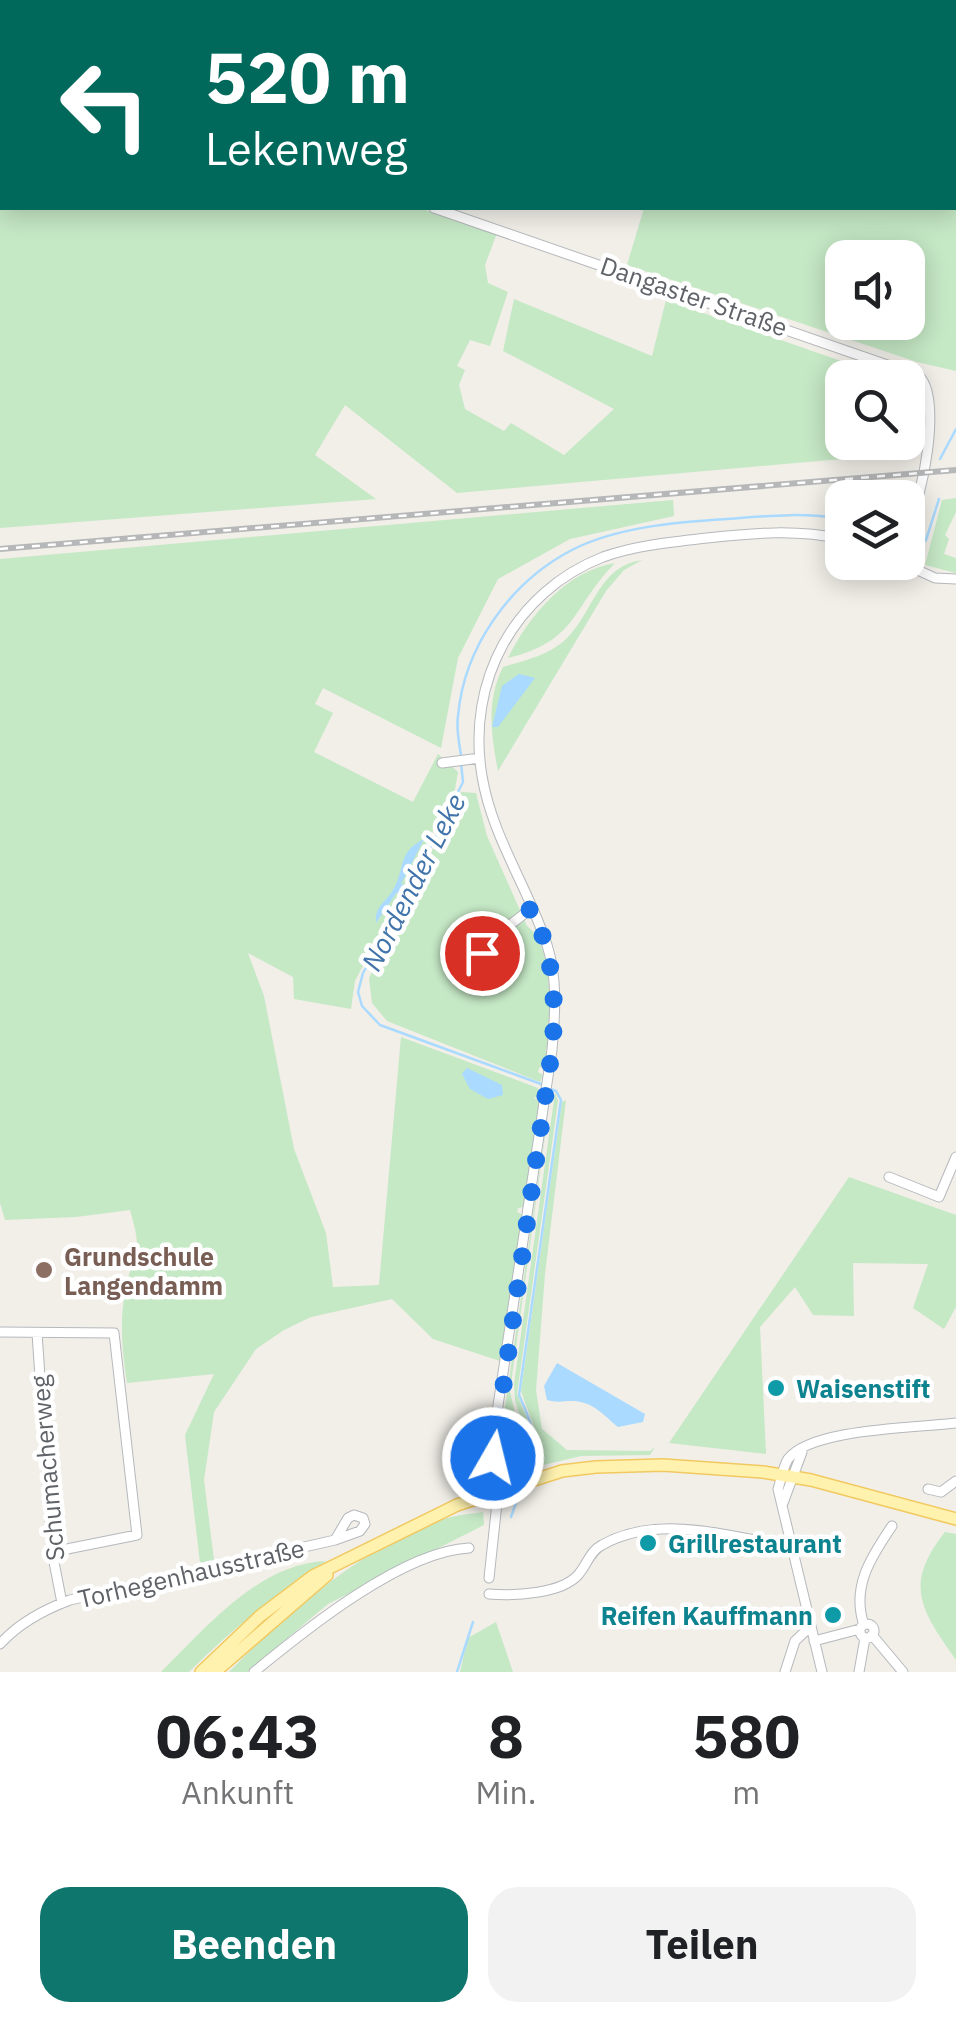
<!DOCTYPE html>
<html lang="de">
<head>
<meta charset="utf-8">
<style>
	:root { --surface:#fff; --page:#f2f2f2; --text:#202124; --muted:#757577; --accent:#0f766e }
	body { margin:0; font-family:"IBM Plex Sans",sans-serif; background:var(--page); color:var(--text); height:100vh; display:flex; flex-direction:column; font-size:38px; white-space:nowrap }
	* { box-sizing:border-box; margin:0 }
	p { font-size:32px; color:var(--muted) }
	.icon { flex:none; width:55px; height:55px; fill:none; stroke:currentColor; stroke-width:2; stroke-linecap:round; stroke-linejoin:round }
	.map { position:relative; height:1672px; overflow:hidden }
	.sheet { display:flex; flex-direction:column; background:var(--surface); flex:1 }
	.sheet>* { flex:none }
	.top-card { position:absolute; left:0px; top:0px; width:958px; height:210px; box-shadow:0 5px 25px #0003; background:#00695c; color:#fff; overflow:hidden }
	.buttons { position:absolute; left:825px; top:240px; display:grid; gap:20px }
	.buttons a { display:grid; place-items:center; width:100px; height:100px; border-radius:20px; background:var(--surface); box-shadow:0 5px 25px #0003; font-size:50px }
	.pin { position:absolute; display:grid; place-items:center; width:85px; height:85px; color:#fff; margin:-42px; border:5px solid #fff; border-radius:50%; box-shadow:0 2px 10px #0007 }
	.me { position:absolute; width:110px; margin:-55px; rotate:8deg; stroke-linejoin:round; filter:drop-shadow(0 0 8px #0008) }
	.turn { display:flex; align-items:center; gap:35px; height:210px; padding:0 40px; font-size:45px }
	.turn .icon { width:130px; height:130px; stroke-width:2.5 }
	.turn b { display:block; font-size:70px; line-height:85px }
	.eta { display:flex; justify-content:space-evenly; align-items:center; height:170px; text-align:center }
	.eta b { font-size:60px; font-weight:700; line-height:70px }
	.cta { display:flex; gap:20px; margin-top:auto; padding:20px 40px }
	.cta a { flex:1; height:115px; border-radius:30px; background:var(--accent); color:#fff; font-size:40px; font-weight:700; line-height:115px; text-align:center }
	.cta a+a { background:var(--page); color:var(--text) }
	.map>svg:first-child { display:block }
</style>
</head>
<body>
<div class="map">
<svg width="956" height="1672" viewBox="0 0 956 1672">
	<rect width="100%" height="100%" fill="#f1efe8"/>
	<!-- green -->
	<path fill="#c5e8c5" fill-rule="evenodd" d="M328 0H956V371L917 362 627 265 644 208H955V2H327ZM842 258H908V322H842Z
		M0 203 2 208H419L497 233 485 265 488 283 508 292 490 346 470 340 457 366 465 370 459 385 465 409 504 431 511 423 564 455 614 409 503 351 514 299 652 356 666 300 887 377 842 378V442L895 443V445L875 456 457 493 345 405 315 455 376 499 0 528Z
		M956 498V512L945 535 949 539 944 554 956 558V573L925 565 942 500Z
		M673 500 674 516 570 539 498 579 458 658 441 748 323 688 315 704 333 713 314 752 413 802 438 754 458 772 455 789 355 981 351 1009 294 999 293 977 248 953 264 996 294 1149 326 1233 333 1287 379 1285 401 1037 538 1088 540 1096 533 1098 541 1101 524 1207 518 1208 517 1212 523 1215 503 1358 500 1361 433 1339 392 1299 311 1317 284 1330 256 1349 214 1412 204 1480 214 1560 200 1563 185 1435 214 1374 127 1383C122 1351 119 1319 126 1287 135 1247 143 1254 130 1210L76 1217 5 1220 0 1203V559Z
		M642 560 624 570 606 591 498 771C491 734 486 701 503 667 526 660 551 655 568 637 594 610 599 566 642 560Z
		M615 563C571 608 578 641 508 658 529 616 566 571 615 563Z
		M461 792 476 793 487 836 527 926C558 949 549 1030 545 1064L539 1068 538 1072 543 1075 540 1082 387 1021 372 1003 369 978Z
		M555 1093 558 1101 517 1394C526 1417 536 1432 527 1457L519 1460 528 1459 525 1467 514 1469 526 1434 515 1400 514 1384Z
		M550 1100 510 1391 521 1441 507 1472 500 1463 499 1448Z
		M566 1100 545 1274 536 1390 542 1429 567 1450 650 1451 655 1447 650 1455 581 1456 531 1468 537 1435 521 1391 562 1102Z
		M849 1177 956 1215V1307L944 1329 913 1308 928 1264 853 1263 854 1316 813 1315 795 1287 760 1327 766 1454 669 1443Z
		M483 1512 484 1525 328 1604 247 1672H229C285 1614 367 1544 444 1519 456 1515 471 1514 483 1512Z
		M945 1532 956 1534V1660C921 1610 903 1585 945 1532Z
		M326 1561C276 1594 232 1629 189 1672H161C207 1627 258 1564 326 1561Z
		M496 1622 513 1672H460L468 1638Z"/>
	<!-- water -->
	<path fill="#aadaff" d="M519 674 535 678 498 727H492L502 686Z
		M424 839 401 884 411 886 404 901 397 892 376 923C374 906 387 902 394 888 406 866 397 853 424 839Z
		M467 1068 502 1085 503 1095 488 1099 470 1089 462 1074Z
		M557 1363 645 1414 643 1422 618 1427C603 1415 594 1402 573 1401 563 1401 557 1403 547 1400L544 1386Z"/>
	<g fill="none" stroke-linecap="round" stroke-linejoin="round">
		<!-- stream -->
		<path stroke="#aadaff" stroke-width="2.5" d="M940 459 956 429
			M908 542 918 546 926 540 939 499
			M461 755C459 742 456 729 458 716 464 647 510 583 570 551 615 527 677 522 727 519 766 516 804 512 842 519
			M461 763 463 782 404 901 363 973 358 992 362 1006 380 1025 541 1084
			M531 1458C537 1434 529 1417 519 1395L561 1100 556 1091 548 1088
			M511 1517 518 1497
			M457 1672 473 1622"/>
		<!-- minor casing -->
		<g stroke="#b5b8bc" stroke-width="11">
			<path id="minor" d="M31 0 32 2
				M0 88 2 89
				M434 208 919 376C942 399 923 497 908 524
				M900 562 935 578 956 579
				M442 763 480 758
				M461 981 494 937 532 908
				M889 1177 939 1197 956 1157
				M0 1332 114 1333 137 1535 52 1552
				M37 1333 52 1552 62 1603
				M928 1489 941 1492 956 1481
				M783 1503 802 1452
				M489 1578 497 1503 492 1445 552 1050C555 1015 558 979 547 945 528 887 492 837 482 776 466 682 514 592 603 557 636 545 673 542 707 538 754 533 796 529 842 539
				M489 1594C514 1596 561 1594 578 1575 587 1565 590 1551 602 1545 655 1515 720 1534 776 1544L789 1540
				M860 1631a7 7 0 1 1 14 0a7 7 0 1 1-14 0Z
				M864 1625C851 1587 871 1557 892 1526
				M872 1635 903 1672
				M814 1641 860 1629
				M0 1644C19 1623 43 1610 70 1600L335 1540 360 1531 365 1524 363 1518 354 1515 348 1518 335 1540
				M254 1672C305 1630 403 1551 469 1548
				M785 1672 795 1641 811 1626
				M822 1672 778 1489C781 1480 783 1467 788 1459 811 1428 918 1428 956 1423
				M859 1672 865 1638"/>
		</g>
		<!-- major casing -->
		<g stroke="#f2c960" stroke-width="14">
			<path id="major" d="M201 1672 260 1616 313 1576 457 1505 562 1471 596 1467 663 1465 763 1472 811 1480 956 1519
				M215 1672 327 1575"/>
		</g>
		<!-- minor -->
		<use href="#minor" stroke="#fff" stroke-width="9"/>
		<!-- major -->
		<use href="#major" stroke="#fff2af" stroke-width="11"/>
		<!-- rail casing -->
		<g stroke="#b6b7b8" stroke-width="6">
			<path id="rail" d="M0 549 956 470"/>
		</g>
		<!-- rail -->
		<use href="#rail" stroke="#fff" stroke-width="2.5" stroke-dasharray="8" stroke-linecap="butt"/>
	</g>
	<g fill="none" stroke-linecap="round" stroke-linejoin="round">
		<!-- route -->
		<path stroke="#1a73e8" stroke-width="18" stroke-dasharray="0 32.4" d="M482 953 511 922 532 908C553 955 557 999 552 1050L493 1458"/>
	</g>
	<!-- markers -->
	<circle fill="#8d6e63" stroke="#fff" stroke-width="4" cx="44" cy="1270" r="10"/>
	<g fill="#0f9aa8" stroke="#fff" stroke-width="4">
		<circle cx="776" cy="1388" r="10"/>
		<circle cx="648" cy="1543" r="10"/>
		<circle cx="833" cy="1615" r="10"/>
	</g>
	<g text-anchor="middle" dominant-baseline="central" stroke-width="9" stroke-linejoin="round" paint-order="stroke">
		<!-- street labels -->
		<g font-size="25" fill="#5f6368" stroke="#fff">
			<text transform="translate(694 296) rotate(19)">Dangaster Straße</text>
			<text transform="translate(47 1468) rotate(-95)">Schumacherweg</text>
			<text transform="translate(191 1573) rotate(-13)">Torhegenhausstraße</text>
		</g>
		<!-- education labels -->
		<g font-size="25" font-weight="bold" fill="#785e54" stroke="#fff" text-anchor="start">
			<text x="64" y="1256">Grundschule<tspan x="64" dy="29">Langendamm</tspan></text>
		</g>
		<!-- culture labels -->
		<g font-size="25" font-weight="bold" fill="#0d838f" stroke="#fff" text-anchor="start">
			<text x="796" y="1388">Waisenstift</text>
			<text x="668" y="1543">Grillrestaurant</text>
			<text x="813" y="1615" text-anchor="end">Reifen Kauffmann</text>
		</g>
		<!-- water labels -->
		<g font-size="28" font-style="italic" fill="#4174aa" stroke="#fff">
			<text transform="translate(413 882) rotate(-63)">Nordender Leke</text>
		</g>
	</g>
</svg>
<div class="buttons">
<a><svg class="icon" aria-label="sound" viewBox="0 0 24 24"><path d="M4 9h4l5-4v14l-5-4H4zM17 9q2 3 0 6"/></svg></a>
<a><svg class="icon" aria-label="search" viewBox="0 0 24 24"><circle cx="10" cy="10" r="6"/><path d="M15 15l6 6"/></svg></a>
<a><svg class="icon" aria-label="layers" viewBox="0 0 24 24"><path d="M12 4l9 5-9 5-9-5zM3 14l9 5 9-5"/></svg></a>
</div>
<div class="pin" style="left:482px;top:953px;background:#d93025"><svg class="icon" aria-label="arrive" viewBox="0 0 24 24"><path d="M6 21V4h12l-3 4 3 4H6"/></svg></div>
<svg class="me" style="left:493px;top:1458px" viewBox="-20 -20 40 40"><circle r="17" fill="#1a73e8" stroke="#fff" stroke-width="3"/><path d="M0-11L8 9 0 5-8 9z" fill="#fff"/></svg>
<div class="top-card">
<div class="turn"><svg class="icon" aria-label="left" viewBox="0 0 24 24"><path d="M17 20v-9H6M10 6l-5 5 5 5"/></svg><div><b>520 m</b>Lekenweg</div></div>
</div>
</div>
<section class="sheet">
<div class="eta">
<div><b>06:43</b><p>Ankunft</p></div>
<div><b>8</b><p>Min.</p></div>
<div><b>580</b><p>m</p></div>
</div>
<div class="cta"><a>Beenden</a><a>Teilen</a></div>
</section>
</body>
</html>
